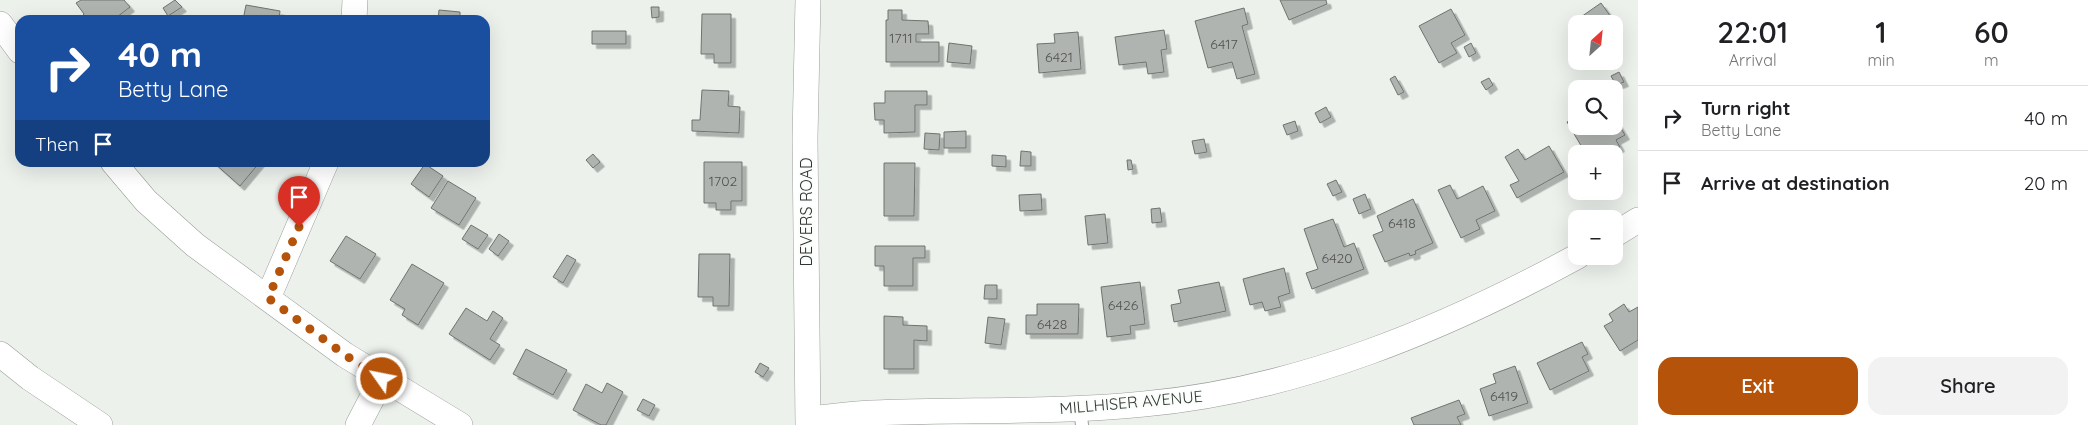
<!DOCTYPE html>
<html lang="en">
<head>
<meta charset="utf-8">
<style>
	:root { --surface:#fff; --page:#f2f2f2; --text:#202124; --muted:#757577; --line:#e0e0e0; --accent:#b45309 }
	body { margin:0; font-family:Quicksand,sans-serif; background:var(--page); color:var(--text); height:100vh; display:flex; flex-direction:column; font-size:19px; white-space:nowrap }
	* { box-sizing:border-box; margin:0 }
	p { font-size:16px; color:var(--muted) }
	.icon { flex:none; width:28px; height:28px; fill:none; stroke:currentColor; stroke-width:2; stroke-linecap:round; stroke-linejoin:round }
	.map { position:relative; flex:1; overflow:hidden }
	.panel { display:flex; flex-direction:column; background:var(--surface); width:450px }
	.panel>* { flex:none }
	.hud { position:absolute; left:15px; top:15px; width:475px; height:152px; border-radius:15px; box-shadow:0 5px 20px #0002; background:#1a4fa0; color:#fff; overflow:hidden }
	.needle { width:32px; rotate:27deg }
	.tools { position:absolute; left:1568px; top:15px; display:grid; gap:10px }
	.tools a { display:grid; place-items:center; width:55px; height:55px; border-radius:10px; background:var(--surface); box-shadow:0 5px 20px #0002; font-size:25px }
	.pin { position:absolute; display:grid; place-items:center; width:42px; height:42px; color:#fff; margin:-51px -21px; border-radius:50% 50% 50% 0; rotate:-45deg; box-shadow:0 0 5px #0007 }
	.pin .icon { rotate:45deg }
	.me { position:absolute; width:55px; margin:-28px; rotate:303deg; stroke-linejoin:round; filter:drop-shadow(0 0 4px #0008) }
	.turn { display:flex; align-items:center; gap:18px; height:105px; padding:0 20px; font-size:22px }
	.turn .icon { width:65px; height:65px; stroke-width:2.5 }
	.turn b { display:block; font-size:35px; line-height:42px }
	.then { display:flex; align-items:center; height:48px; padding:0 20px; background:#0003; gap:10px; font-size:19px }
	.eta { display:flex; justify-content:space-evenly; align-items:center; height:85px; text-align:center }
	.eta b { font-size:30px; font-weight:600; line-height:35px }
	.action { display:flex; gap:10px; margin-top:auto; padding:10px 20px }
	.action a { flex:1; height:58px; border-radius:15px; background:var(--accent); color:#fff; font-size:20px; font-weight:600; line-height:58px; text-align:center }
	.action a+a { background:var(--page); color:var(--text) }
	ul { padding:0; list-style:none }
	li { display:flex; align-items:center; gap:15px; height:65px; padding:0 20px; border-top:1px solid var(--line) }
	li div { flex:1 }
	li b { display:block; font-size:19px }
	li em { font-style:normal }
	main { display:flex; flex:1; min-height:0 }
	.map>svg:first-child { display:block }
</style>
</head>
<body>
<main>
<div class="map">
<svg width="1638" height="425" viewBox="0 0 1638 425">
	<defs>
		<filter id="shadow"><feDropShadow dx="4.5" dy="4.5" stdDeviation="0" flood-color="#0004"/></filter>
	</defs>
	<rect width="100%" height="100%" fill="#ecf1ec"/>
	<!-- building -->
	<path fill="#b0b4b0" stroke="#6f736f" filter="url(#shadow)" d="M81 0H124L130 7 113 20H79L84 14 76 3Z
		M175 0 182 7 168 16 163 8Z
		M1280 0H1326L1327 4 1289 20Z
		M1601 3 1611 17 1601 24H1581L1578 19Z
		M246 5 280 11 279 19 283 20H243Z
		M651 7H659V17L652 18Z
		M1244 8 1248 24 1242 26 1255 74 1237 79 1232 62 1208 68 1195 21Z
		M1451 9 1465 35 1451 43 1457 53 1439 63 1419 26Z
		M439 10 460 12V20H438Z
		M888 10H902V20L928 21 929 34H916V42H939V62H886V20H888Z
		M702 14H731V63H714V54H701Z
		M1164 30 1167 49 1161 50 1164 72 1148 74 1146 62 1119 65 1115 37Z
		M592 31H626V44H592Z
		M1078 32 1081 69 1039 73 1037 44 1055 43 1054 34Z
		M949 43 972 46 970 64 947 62Z
		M1471 43 1476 53 1469 57 1464 47Z
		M1619 72 1624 82 1616 85 1611 76Z
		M1395 76 1404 92 1398 95 1390 79Z
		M1489 78 1493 85 1486 90 1481 82Z
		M702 90 729 91 728 106 740 107 739 133 692 131V120H700Z
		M885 91H927V105H915V132L884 133V120H875L874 103H885Z
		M1326 107 1331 117 1320 123 1315 113Z
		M1576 116V126H1614V117L1625 135 1616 140 1620 147 1608 154H1599L1597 150 1586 154 1567 122Z
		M1295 121 1298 131 1287 135 1283 125Z
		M966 131V148H944V132Z
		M925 133 940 134 939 150 924 149Z
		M1204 139 1207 152 1195 154 1192 141Z
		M1549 146 1564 172 1517 198 1510 185 1519 181 1505 157 1518 149 1525 160Z
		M1021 151 1031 152V166H1020Z
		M593 154 600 162 593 168 586 160Z
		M992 155 1006 156V167L992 166Z
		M1127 160H1131L1133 169 1128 170Z
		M213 162H260L240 186Z
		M704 162H742V201H731V210H716V203H704Z
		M884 163H915L914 216H884Z
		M425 164 443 176 429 197 411 184Z
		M1336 180 1342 192 1333 196 1327 184Z
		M448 181 476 198 459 225 431 208Z
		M1450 185 1457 199 1483 186 1495 211 1476 220 1480 229 1461 238 1438 190Z
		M1041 194 1042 210 1020 211 1019 195Z
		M1365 194 1371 209 1359 214 1353 199Z
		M1413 199 1433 243 1415 251 1416 254 1410 256 1409 253 1385 262 1373 235 1383 231 1377 216Z
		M1160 208 1162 222 1152 223 1151 209Z
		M1105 214 1108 243 1088 245 1085 216Z
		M1333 219 1344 247 1354 243 1364 269 1312 289 1306 273 1318 269 1304 229Z
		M471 225 488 235 478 249 462 239Z
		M499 234 509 241 498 256 489 249Z
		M346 236 376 254 360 279 330 261Z
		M875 246H925V258H913V286H884V266H875Z
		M699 254H730L729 306H713V297H698Z
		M567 255 576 260 563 283 553 277Z
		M412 264 444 283 418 325 402 315 405 309 390 300Z
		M1284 268 1290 293 1278 297 1281 307 1265 311 1262 302 1250 305 1243 279Z
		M1140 282 1145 324 1130 326 1131 334 1107 337 1101 287Z
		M1219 282 1226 311 1174 322 1171 305 1181 303 1178 290Z
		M985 285H997V299H984Z
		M1037 304H1079L1078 334H1026V315H1037Z
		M1624 304 1629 312 1638 307V340L1620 351 1604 326 1613 321 1609 314Z
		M466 308 487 321 493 311 503 318 490 339 500 345 490 360 449 334Z
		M884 316 903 317V325L927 326V341L914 340V369H884Z
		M988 317 1005 319 1001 345 985 343Z
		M1582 342 1588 354 1582 357 1589 371 1550 390 1537 363Z
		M526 349 567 370 553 395 513 374Z
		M760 363 769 368 763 377 755 372Z
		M1515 366 1528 403 1489 416 1480 389 1496 383 1493 374Z
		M607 383 623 392 606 425H601L573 410 586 384 602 393Z
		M643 399 655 405 649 416 637 410Z
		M1459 400 1465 414 1457 417 1461 425H1414L1411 418Z"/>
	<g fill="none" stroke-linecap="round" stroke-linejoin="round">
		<!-- service casing -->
		<g stroke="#9a9e9a" stroke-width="14">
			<path id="service" d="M1080 408 1082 425"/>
		</g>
		<!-- minor casing -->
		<g stroke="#9a9e9a" stroke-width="26">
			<path id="minor" d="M354 20 355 0
				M0 24 20 51
				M113 162 146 201 195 245 345 355 460 425
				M1614 235 1638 220
				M268 298 326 162
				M0 354 30 378 100 425
				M808 419C829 417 850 414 872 413 962 409 1054 413 1144 404 1298 390 1444 329 1578 256
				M358 425 382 379
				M808 425 805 138 808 0"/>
		</g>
		<!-- service -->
		<use href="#service" stroke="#fff" stroke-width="12"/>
		<!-- minor -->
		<use href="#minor" stroke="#fff" stroke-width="25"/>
	</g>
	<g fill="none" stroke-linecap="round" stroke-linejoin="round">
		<!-- route -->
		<path stroke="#b45309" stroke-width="9" stroke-dasharray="0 16.2" d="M299 227 268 298 345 355 382 379"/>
	</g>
	<g text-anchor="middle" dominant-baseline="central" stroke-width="4" stroke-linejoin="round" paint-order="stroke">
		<!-- number labels -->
		<g font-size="14" fill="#515251">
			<text x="901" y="38">1711</text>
			<text x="1224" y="44">6417</text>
			<text x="1059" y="57">6421</text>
			<text x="723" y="181">1702</text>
			<text x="1402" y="223">6418</text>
			<text x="1337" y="258">6420</text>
			<text x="1123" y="305">6426</text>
			<text x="1052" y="324">6428</text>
			<text x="1504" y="396">6419</text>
		</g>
		<!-- street labels -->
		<g font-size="16" fill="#313231" stroke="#fafefa">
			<text transform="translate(806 212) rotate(-90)">DEVERS ROAD</text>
			<text transform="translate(1131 402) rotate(-5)">MILLHISER AVENUE</text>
		</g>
	</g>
</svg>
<div class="tools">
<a><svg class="needle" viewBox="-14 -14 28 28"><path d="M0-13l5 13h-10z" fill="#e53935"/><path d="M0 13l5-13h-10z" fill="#757577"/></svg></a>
<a><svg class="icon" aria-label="search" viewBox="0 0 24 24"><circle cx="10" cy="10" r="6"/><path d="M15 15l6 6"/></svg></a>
<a>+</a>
<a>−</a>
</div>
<div class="pin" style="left:299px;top:227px;background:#d93025"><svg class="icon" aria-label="arrive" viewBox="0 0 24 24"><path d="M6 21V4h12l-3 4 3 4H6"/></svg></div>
<svg class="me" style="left:382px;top:379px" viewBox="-20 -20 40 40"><circle r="17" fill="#b45309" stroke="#fff" stroke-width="3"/><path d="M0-11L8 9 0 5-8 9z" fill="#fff"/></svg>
<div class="hud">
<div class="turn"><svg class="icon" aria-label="right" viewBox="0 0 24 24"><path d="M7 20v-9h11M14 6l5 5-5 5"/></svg><div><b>40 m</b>Betty Lane</div></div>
<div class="then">Then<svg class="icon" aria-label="arrive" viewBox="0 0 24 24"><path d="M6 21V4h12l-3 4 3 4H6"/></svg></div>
</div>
</div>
<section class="panel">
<div class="eta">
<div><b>22:01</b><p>Arrival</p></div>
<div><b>1</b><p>min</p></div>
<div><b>60</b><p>m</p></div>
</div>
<ul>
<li><svg class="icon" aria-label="right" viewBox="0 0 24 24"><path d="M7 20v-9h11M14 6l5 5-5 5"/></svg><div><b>Turn right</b><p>Betty Lane</p></div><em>40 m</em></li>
<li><svg class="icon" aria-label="arrive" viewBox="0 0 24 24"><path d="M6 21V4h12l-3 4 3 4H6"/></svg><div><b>Arrive at destination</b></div><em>20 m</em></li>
</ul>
<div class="action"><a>Exit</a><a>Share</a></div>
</section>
</main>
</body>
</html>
